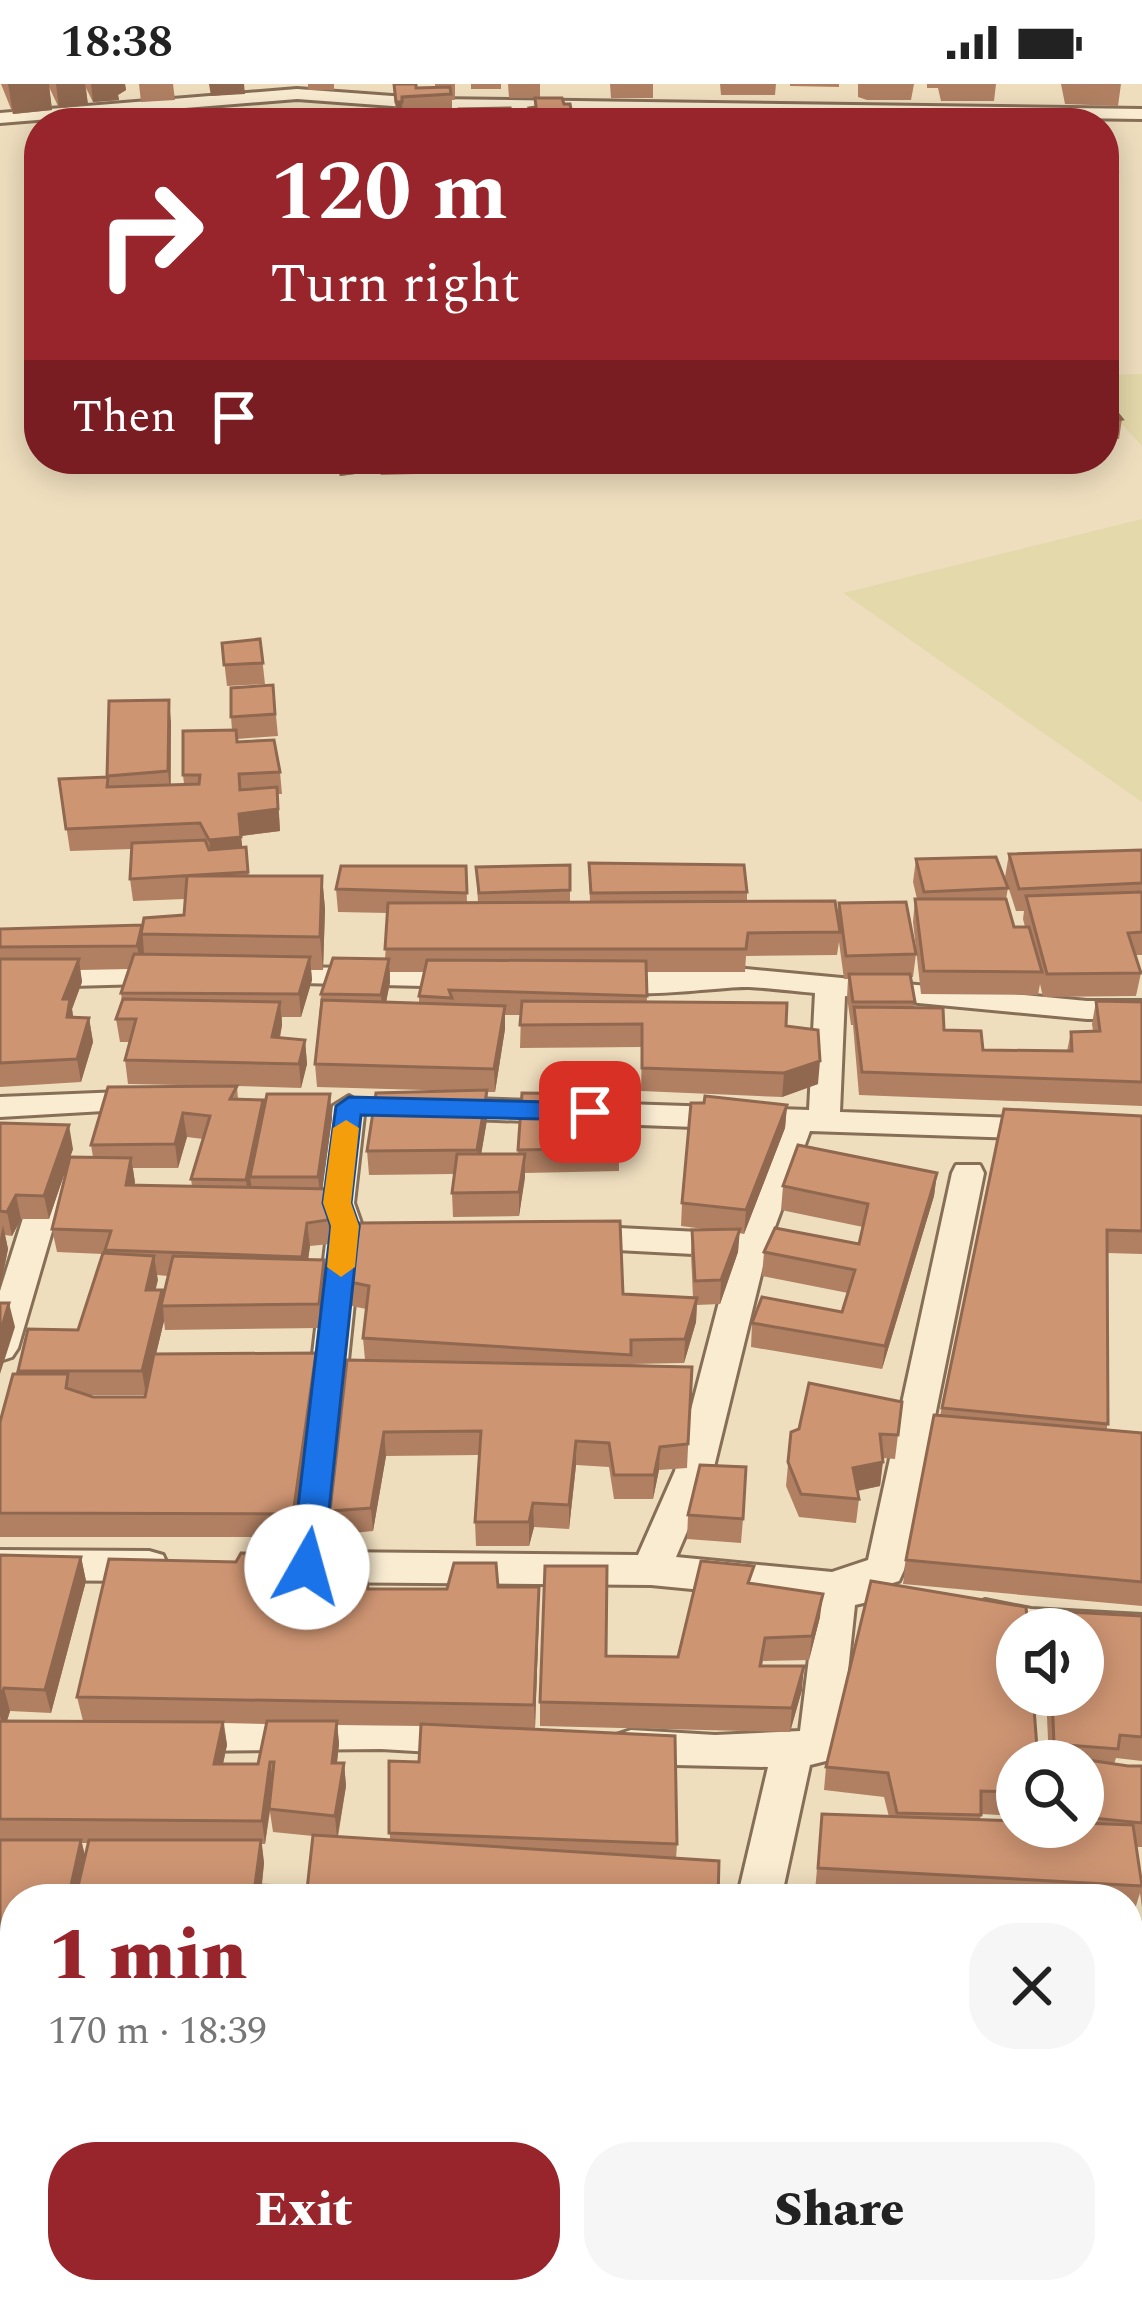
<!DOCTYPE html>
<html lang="en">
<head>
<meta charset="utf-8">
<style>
	:root { --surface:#fff; --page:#f6f6f6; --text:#222; --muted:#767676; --accent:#98252b }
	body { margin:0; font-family:Spectral,serif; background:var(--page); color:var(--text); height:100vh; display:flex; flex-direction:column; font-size:45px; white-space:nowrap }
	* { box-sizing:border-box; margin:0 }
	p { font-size:39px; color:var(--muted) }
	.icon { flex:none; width:66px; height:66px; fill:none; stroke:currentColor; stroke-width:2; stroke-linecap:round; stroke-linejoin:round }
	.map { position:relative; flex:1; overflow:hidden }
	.sheet { position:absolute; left:0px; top:1800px; width:1143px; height:420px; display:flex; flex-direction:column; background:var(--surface); border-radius:48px 48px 0 0; box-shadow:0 6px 30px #0003 }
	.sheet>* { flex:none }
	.top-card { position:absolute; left:24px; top:24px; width:1095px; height:366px; border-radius:48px; box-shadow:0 6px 30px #0003; background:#98252b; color:#fff; overflow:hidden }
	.controls { position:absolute; left:996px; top:1524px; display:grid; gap:24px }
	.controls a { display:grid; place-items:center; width:108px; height:108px; border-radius:50%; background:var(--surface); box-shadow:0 6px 30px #0003; font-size:60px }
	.pin { position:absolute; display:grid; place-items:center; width:102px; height:102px; color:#fff; margin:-51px; border-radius:24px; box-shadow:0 6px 18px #0006 }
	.me { position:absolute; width:132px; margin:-66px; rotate:7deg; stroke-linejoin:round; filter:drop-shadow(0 0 9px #0008) }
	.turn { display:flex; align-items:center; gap:42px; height:252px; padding:0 48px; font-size:54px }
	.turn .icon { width:156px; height:156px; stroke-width:2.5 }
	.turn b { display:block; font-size:84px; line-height:102px }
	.then { display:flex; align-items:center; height:114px; padding:0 48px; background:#0003; gap:24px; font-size:45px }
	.round { display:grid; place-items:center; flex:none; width:126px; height:126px; border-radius:48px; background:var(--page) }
	.head { display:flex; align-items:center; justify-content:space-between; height:204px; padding:0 48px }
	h1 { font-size:72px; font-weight:800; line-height:90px; color:var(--accent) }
	.button { display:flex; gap:24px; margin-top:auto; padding:24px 48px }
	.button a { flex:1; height:138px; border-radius:48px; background:var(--accent); color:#fff; font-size:48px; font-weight:800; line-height:138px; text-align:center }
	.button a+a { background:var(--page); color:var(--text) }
	.status { display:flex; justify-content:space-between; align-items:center; height:84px; padding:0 60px; background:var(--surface); direction:ltr }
	.status svg { height:33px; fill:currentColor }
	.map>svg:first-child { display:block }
</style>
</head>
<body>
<div class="status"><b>18:38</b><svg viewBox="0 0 49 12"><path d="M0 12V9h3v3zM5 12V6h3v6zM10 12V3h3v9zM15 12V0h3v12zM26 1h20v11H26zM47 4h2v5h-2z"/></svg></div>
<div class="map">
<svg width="1142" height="2220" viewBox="0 0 1142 2220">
	<rect width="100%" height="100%" fill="#efdebe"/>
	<!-- farmland -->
	<path fill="#e4d9ab" d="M1142 290V362L1104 321V291Z
		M1142 435V718L843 509Z"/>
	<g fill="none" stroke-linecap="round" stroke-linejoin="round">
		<!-- minor casing -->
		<g stroke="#876e57" stroke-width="6">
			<path id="minor" d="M297 5 433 15 1142 25V35L433 25 297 15 0 39V29Z
				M270 883 464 885 479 894 464 903 260 898 255 892Z
				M170 884 185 893 180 899 0 904V886Z
				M746 885 1087 917H1142V935H1087L845 912 840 1028 1044 1035 1055 1038 1060 1045 1055 1052 1044 1055 810 1047 768 1162 713 1387 676 1473 832 1488 868 1476 952 1089 956 1081H980L984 1089 904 1486 899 1497 877 1504 872 1517 855 1521 840 1663 834 1675 810 1681 781 1815H737L768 1683 631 1680 616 1675 610 1663 616 1651 631 1646 715 1651 800 1647 816 1517 651 1501 307 1498 293 1494 288 1483 328 1142 320 1119 333 1022 349 1012 365 1022 354 1119 362 1142 328 1468 638 1471 675 1387 731 1172 579 1164 567 1161 562 1153 567 1145 579 1142 739 1150 778 1046 442 1034 426 1024 442 1014 809 1026 815 909C793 907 770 904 749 903 716 902 612 921 591 897 603 884 718 888 746 885Z
				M145 1007 161 1017 156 1024 0 1033V1013Z
				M51 1085 63 1088 67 1096 18 1264 12 1273 0 1277V1207L35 1096 39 1088Z
				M0 1466 149 1467 163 1471 168 1482 163 1493 149 1497 0 1496Z
				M985 1516 1031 1525 1142 1531V1563L1083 1560V1545H1017V1554L971 1543 965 1532 971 1521Z
				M381 1631 481 1641 487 1653 481 1665 466 1670 381 1665 182 1667 167 1662 161 1650 167 1638 182 1633Z"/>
		</g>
		<!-- minor -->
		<use href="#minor" fill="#f9ecd1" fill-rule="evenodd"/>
	</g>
	<!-- wall -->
	<path fill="#b18063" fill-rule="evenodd" d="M1 0H125L126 6 118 11 119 16 93 18 86 4 88 21 59 24 49 3 52 26 13 30Z
		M139 0H173L175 16 141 18Z
		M308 0H334V6H308Z
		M393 0 416 4H435V0H455V16H452V34L397 39Z
		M471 0H501V5H471Z
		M508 0H540V14L573 39H529V24H535V14H509Z
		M610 0H653V14H611Z
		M720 0H776L775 11H721Z
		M790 0H839V3L790 2Z
		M858 0H914L911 16H867L858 13Z
		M927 0H996L994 17H941L938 4H927Z
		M1061 0H1121L1118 22 1065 20Z
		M1104 78 1117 86 1116 95H1104Z
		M1104 323 1122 335 1119 355 1104 356Z
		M330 375H519V376L416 390 381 391 378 387 340 392Z
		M260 555 265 600 227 602 222 559Z
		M273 601 278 652 237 655V658L280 688 282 710H278L280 747 241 752 242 764 249 792H322L325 825 323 886H311L312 896 301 933H282V941L280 954 305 956 307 980 301 1004 237 1002 238 1015 264 1025 332 1034 322 1105 336 1129 330 1160 310 1162 308 1176H324L326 1200 321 1244 165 1246 164 1237 156 1270 318 1293 296 1453H0V1337L18 1287 78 1246 103 1170 57 1168 52 1145 70 1073 49 1135H21L12 1152 5 1151 8 1165 0 1205V1039L73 1065 70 1073H93L91 1061 226 1002 128 1000 125 976 130 958H120L116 935 122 918 121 909 129 885 80 886 82 898 72 925 73 933 89 934 93 958 81 998 0 1003V845L142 841 184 831 185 815 133 817 130 795 132 765 70 767 59 695 107 693 171 638V701L184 700 183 691 232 646 231 633ZM187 1053 203 1055 191 1095 192 1102 135 1101 133 1084H178ZM157 1191 168 1192 163 1215 155 1206ZM87 1311H145V1313H93Z
		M1142 766V871H1135L1141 889 1136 912 1043 913 1040 900 1038 911 921 910 913 838 915 815H917L913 798 916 775 1008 804 1006 815 1014 843H1025L1023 835 1024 827H1016L1005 793 1009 770Z
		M589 779 747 808V818L837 833 839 819 916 870 913 893H910L914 924 944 946 983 966 1067 967 1071 948 1093 947 1092 940 1096 917 1142 918V1022L859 1011 853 941H851L847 913 848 895H844L839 858 837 871 746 872 745 888H646L647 918 786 942 818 1000 782 1013 641 1007 642 963 520 964 521 931H505V945L495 1008H487L488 1030 481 1070H518V1066L619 1064V1087L525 1089 519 1132 453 1133 452 1109 454 1090 369 1091 367 1067 459 1007 317 1003 315 980 321 910 385 875 388 829 338 828 336 805 466 782 467 819H478L476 783 570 781V819H590ZM390 888H425L419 912V919L386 918 390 898Z
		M787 1021 785 1044 744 1150 739 1149 738 1168 720 1220 697 1221 696 1238 684 1279 631 1280 692 1283 687 1384 659 1386 653 1415H614L609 1383 576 1381 569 1445 534 1443 529 1462H476L475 1438 479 1371 386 1372 373 1447 333 1451 330 1427 365 1276 363 1254 366 1225 352 1222 350 1198 693 1214 691 1170 692 1146H711L681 1142 682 1119Z
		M1004 1025 1142 1032V1170L1107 1169V1346L1142 1349V1522L903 1500 906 1476 940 1332Z
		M937 1089 934 1112 882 1285 751 1263 752 1239 842 1228 848 1209 762 1192 764 1168 859 1160 863 1143 781 1126 783 1102Z
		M902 1318 895 1375 883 1374 880 1402 858 1407 859 1415 856 1439 799 1433 786 1402 791 1348Z
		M688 1431 743 1435 741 1459 687 1455Z
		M0 1471 81 1473 86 1497 51 1629 10 1627 7 1637H83L77 1613 368 1505H447L498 1503 539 1527 535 1644 677 1760 676 1775 313 1752 273 1748 270 1728 265 1760H262L264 1779 262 1801 292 1802 294 1815H15V1865H0ZM224 1639 266 1640 258 1680H223L227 1661ZM337 1641 421 1642 419 1678 389 1677 390 1756 338 1753 346 1702 344 1679H337L339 1660ZM82 1759H89L85 1773Z
		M753 1499 820 1533 809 1576 763 1577 762 1582 802 1606 790 1648 540 1642V1618L606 1572 678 1573Z
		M1050 1527 1142 1532V1677L1116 1674 1114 1680 1142 1682V1763H1136L1141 1799 1142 1797V1824L1140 1809 1135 1825 1128 1824V1815H964L815 1807 822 1730 889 1733 884 1713 824 1706 826 1683 1017 1677V1732L981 1730 980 1736 1083 1743V1677H1049L1046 1611H1083V1545H1046Z
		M0 1867H15V1936H0Z"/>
	<!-- shaded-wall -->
	<path fill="#906850" d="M8 0H49L52 26 13 30Z
		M56 0H85L88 21 59 24Z
		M91 0H125L126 6 118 11 119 16 93 18Z
		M209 0H244L245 10 211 12Z
		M396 18H402L403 39H397Z
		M573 35V39H551V37Z
		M451 375H519V376L416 390 415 380Z
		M378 377V387L340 392 339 382Z
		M169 616 171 638 170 709 168 687Z
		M277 703 280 747 241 752 239 730Z
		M241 753 244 775 212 779 209 756Z
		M322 792 325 825 323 886 320 853Z
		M142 841 144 869 141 885 137 862Z
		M310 873 312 896 301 933 299 910Z
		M79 875 82 898 72 925 74 938 71 956 63 915Z
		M389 875 390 898 383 934 381 911Z
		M280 918 282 941 275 976 272 953Z
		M505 922V945L495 1008 494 985Z
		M89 934 93 958 81 998 77 975Z
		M305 956 307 980 301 1004 299 980Z
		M820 977 818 1000 782 1013 784 989Z
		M487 1006 488 1030 478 1089 477 1066Z
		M330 1010 332 1034 321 1116 318 1093Z
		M263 1016 266 1040 250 1093 252 1106 249 1119 246 1096Z
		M787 1021 785 1044 744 1150 746 1126Z
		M183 1029 187 1053 178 1084 175 1060Z
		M69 1041 73 1065 49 1135 44 1112Z
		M525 1070V1094L519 1132V1108Z
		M131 1074 135 1098 130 1124 126 1101Z
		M937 1089 934 1112 882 1285 885 1262Z
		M333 1105 336 1129 330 1160 328 1136Z
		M16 1111 21 1135 12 1152 7 1128Z
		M307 1139 310 1162 305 1197 302 1173Z
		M3 1141 8 1165 0 1205V1155Z
		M740 1145 738 1168 720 1220 721 1196Z
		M154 1172 158 1196 150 1229 146 1206Z
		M324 1176 326 1200 321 1244 319 1220Z
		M162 1206 164 1237 146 1311 142 1287Z
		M697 1214 696 1238 684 1279 685 1255Z
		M9 1219 15 1243 0 1290V1249Z
		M316 1269 318 1293 296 1453 293 1430Z
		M384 1348 386 1372 373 1447 371 1424Z
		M576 1357V1381L569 1445V1421Z
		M660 1363 659 1386 653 1415 654 1391Z
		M883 1378 880 1402 850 1408 853 1384Z
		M533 1419 534 1443 529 1462V1438Z
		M81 1473 86 1497 51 1629 45 1606Z
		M539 1503V1527L535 1644 534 1621Z
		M823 1510 820 1533 809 1576 812 1552Z
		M804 1582 802 1606 790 1648 792 1624Z
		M4 1604 10 1627 4 1646 0 1632V1615Z
		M337 1637 339 1660 334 1703 332 1679Z
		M223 1638 227 1661 218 1703 214 1680Z
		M270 1678 273 1701 265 1760 262 1737Z
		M344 1679 346 1702 337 1755 335 1732Z
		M81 1756 87 1779 79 1815H68Z
		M261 1756 264 1779 260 1815 255 1801Z"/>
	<!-- building -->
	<path fill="#ce9573" stroke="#906850" stroke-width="3" d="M394 0H416V4L450 3 451 10 402 13V18H396Z
		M535 14H562L564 20H570L573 35 551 37 548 31 532 32 529 24 536 23Z
		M510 24 509 39H469L460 25Z
		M1021 30H1052L1057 39H1025Z
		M1104 78H1113L1117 86H1104Z
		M1104 323 1113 324 1122 335 1104 337Z
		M335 375H451L415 380 380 381 378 377 339 382Z
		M260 555 263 579 224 581 222 559Z
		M273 601 275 630 231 633V604Z
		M169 616 168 687 107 692 109 617Z
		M236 646 237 658 274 656 280 688 239 690 240 706 277 703 278 725 239 730 241 753 209 756 200 739 66 745 59 695 108 693 107 703 199 700 200 691H183V647Z
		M205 756 209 766 246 763 248 788 130 795 132 759Z
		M1142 766V799L1019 805 1009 770Z
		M996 773 1008 804 924 808 916 775Z
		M589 779 744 781 747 808 591 809Z
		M570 781V806L479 809 476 783Z
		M341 782H466L467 809 336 805Z
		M187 792H322L320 853 141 850 144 834 184 831Z
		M1142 808V848L1128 849 1141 889 1047 890 1026 812Z
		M915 815H1006L1014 843H1029L1042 888 924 887Z
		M835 817 840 848 748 849 746 865H385L388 819Z
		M906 818 916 870 846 872 839 819Z
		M142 841 137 862 0 863V845Z
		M134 870 310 873 299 910 121 909Z
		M333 874 389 875 381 911 321 910Z
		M0 875H79L63 915H70L67 933 89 934 77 975 0 979Z
		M427 876 646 877 647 912 449 906 452 914 419 912Z
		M849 890H910L915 918H853Z
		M123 915 280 918 272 953 305 956 299 980 125 976 136 935H116Z
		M322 916 505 922 494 985 315 980Z
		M522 917 787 919 786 942 818 946 820 977 784 989 642 984V940L520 941Z
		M1096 917 1142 918V998L862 988 854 923 943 924 944 946 981 947 983 966 1072 967 1071 948 1100 947Z
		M237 1002 230 1015 263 1016 246 1096 191 1095 210 1032 183 1029 175 1060 91 1061 108 1003Z
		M487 1006 477 1066 367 1067 376 1009Z
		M522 1009 616 1010 619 1064 518 1066Z
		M267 1010H330L318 1093H250Z
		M705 1012 787 1021 746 1126 682 1119 691 1019H704Z
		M1004 1025 1142 1032V1147L1107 1146 1108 1340 942 1324Z
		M0 1039 69 1041 44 1112 16 1111 7 1128 0 1127Z
		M798 1061 937 1089 885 1262 752 1239 762 1213 842 1228 855 1186 764 1168 775 1144 859 1160 868 1120 783 1102Z
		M457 1070H525L519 1108 452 1109Z
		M70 1073 131 1074 126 1101 333 1105 328 1136 307 1139 302 1173 105 1166 111 1147 52 1145Z
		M620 1137 623 1210 697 1214 685 1255 631 1256V1271L363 1254 369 1202 350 1198 360 1139Z
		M740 1145 721 1196 695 1197 692 1146Z
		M103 1169 154 1172 146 1206H162L142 1287H18L28 1245 78 1246Z
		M173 1172 324 1176 319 1220 161 1222Z
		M0 1219H9L0 1249Z
		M316 1269 293 1430 0 1429V1338L13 1290H68L66 1304 93 1313H145L154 1270Z
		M347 1276 692 1283 688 1360 660 1363 654 1391H614L609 1359 576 1357 569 1421 533 1419 529 1438H475L481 1347 384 1348 371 1424 330 1427Z
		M809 1299 902 1318 898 1351 880 1350 883 1378 853 1384 859 1415 801 1410 788 1378 791 1348 799 1345Z
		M934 1331 1142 1349V1498L906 1476Z
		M700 1381 746 1383 743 1435 688 1431Z
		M241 1469 364 1472 368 1505H447L454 1479H496L498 1503H539L534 1621 77 1613 109 1475 236 1478Z
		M0 1471 81 1473 45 1606 4 1604 0 1615Z
		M701 1477 754 1482 748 1499 823 1510 812 1552 765 1554 760 1582H804L792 1624 540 1618 545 1482H607L606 1572 678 1573Z
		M871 1497 1026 1523 1028 1545H1017V1611H1033L1038 1677H1017V1708L981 1707V1731L897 1729 888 1689 826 1683Z
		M1050 1527 1142 1532V1653L1120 1651 1118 1665 1054 1660 1052 1611H1083V1545H1050Z
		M0 1637 223 1638 214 1680H258L267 1637H337L332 1679H344L335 1732 269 1725 274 1678H270L262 1737 0 1735Z
		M421 1640 675 1652 677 1760 389 1749V1677L419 1678Z
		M1068 1673 1128 1682H1142V1739L1083 1733V1677H1069Z
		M822 1730 1017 1737V1743H1083V1739L1133 1741 1142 1802 818 1784Z
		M313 1751 719 1777 718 1815H306Z
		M0 1756H81L68 1815H15V1842H0Z
		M89 1756H261L255 1801 292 1802 291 1815H75Z
		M0 1867H15V1914H0Z"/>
	<!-- route -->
	<path fill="#1a73e8" stroke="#114b97" stroke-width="3" d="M349 1013 590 1019 603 1028 590 1036 361 1031 351 1119 359 1142 323 1483 318 1492 307 1496 295 1492 291 1483 331 1142 323 1119 336 1022Z"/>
	<!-- slow -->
	<path fill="#f59e0b" d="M346 1036 359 1044 351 1119 359 1142 355 1183 341 1193 327 1183 331 1142 323 1119 333 1044Z"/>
</svg>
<div class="controls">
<a><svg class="icon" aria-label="sound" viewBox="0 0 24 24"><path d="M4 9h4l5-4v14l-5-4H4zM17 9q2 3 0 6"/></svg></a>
<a><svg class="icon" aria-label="search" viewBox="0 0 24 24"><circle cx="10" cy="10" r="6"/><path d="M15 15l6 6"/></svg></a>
</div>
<div class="pin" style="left:590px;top:1028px;background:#d93025"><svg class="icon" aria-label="arrive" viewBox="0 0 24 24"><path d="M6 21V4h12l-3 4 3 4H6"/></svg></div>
<svg class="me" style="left:307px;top:1483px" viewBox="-20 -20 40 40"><circle r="19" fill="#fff"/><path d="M0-13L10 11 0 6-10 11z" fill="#1a73e8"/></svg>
<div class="top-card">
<div class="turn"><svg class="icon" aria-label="right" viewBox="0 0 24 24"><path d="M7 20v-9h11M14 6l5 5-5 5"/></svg><div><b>120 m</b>Turn right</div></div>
<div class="then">Then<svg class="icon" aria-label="arrive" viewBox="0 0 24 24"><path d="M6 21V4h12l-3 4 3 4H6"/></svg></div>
</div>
<section class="sheet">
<div class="head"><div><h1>1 min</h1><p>170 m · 18:39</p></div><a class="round"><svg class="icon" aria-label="close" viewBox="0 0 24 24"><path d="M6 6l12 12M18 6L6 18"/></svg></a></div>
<div class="button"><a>Exit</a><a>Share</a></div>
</section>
</div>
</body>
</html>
